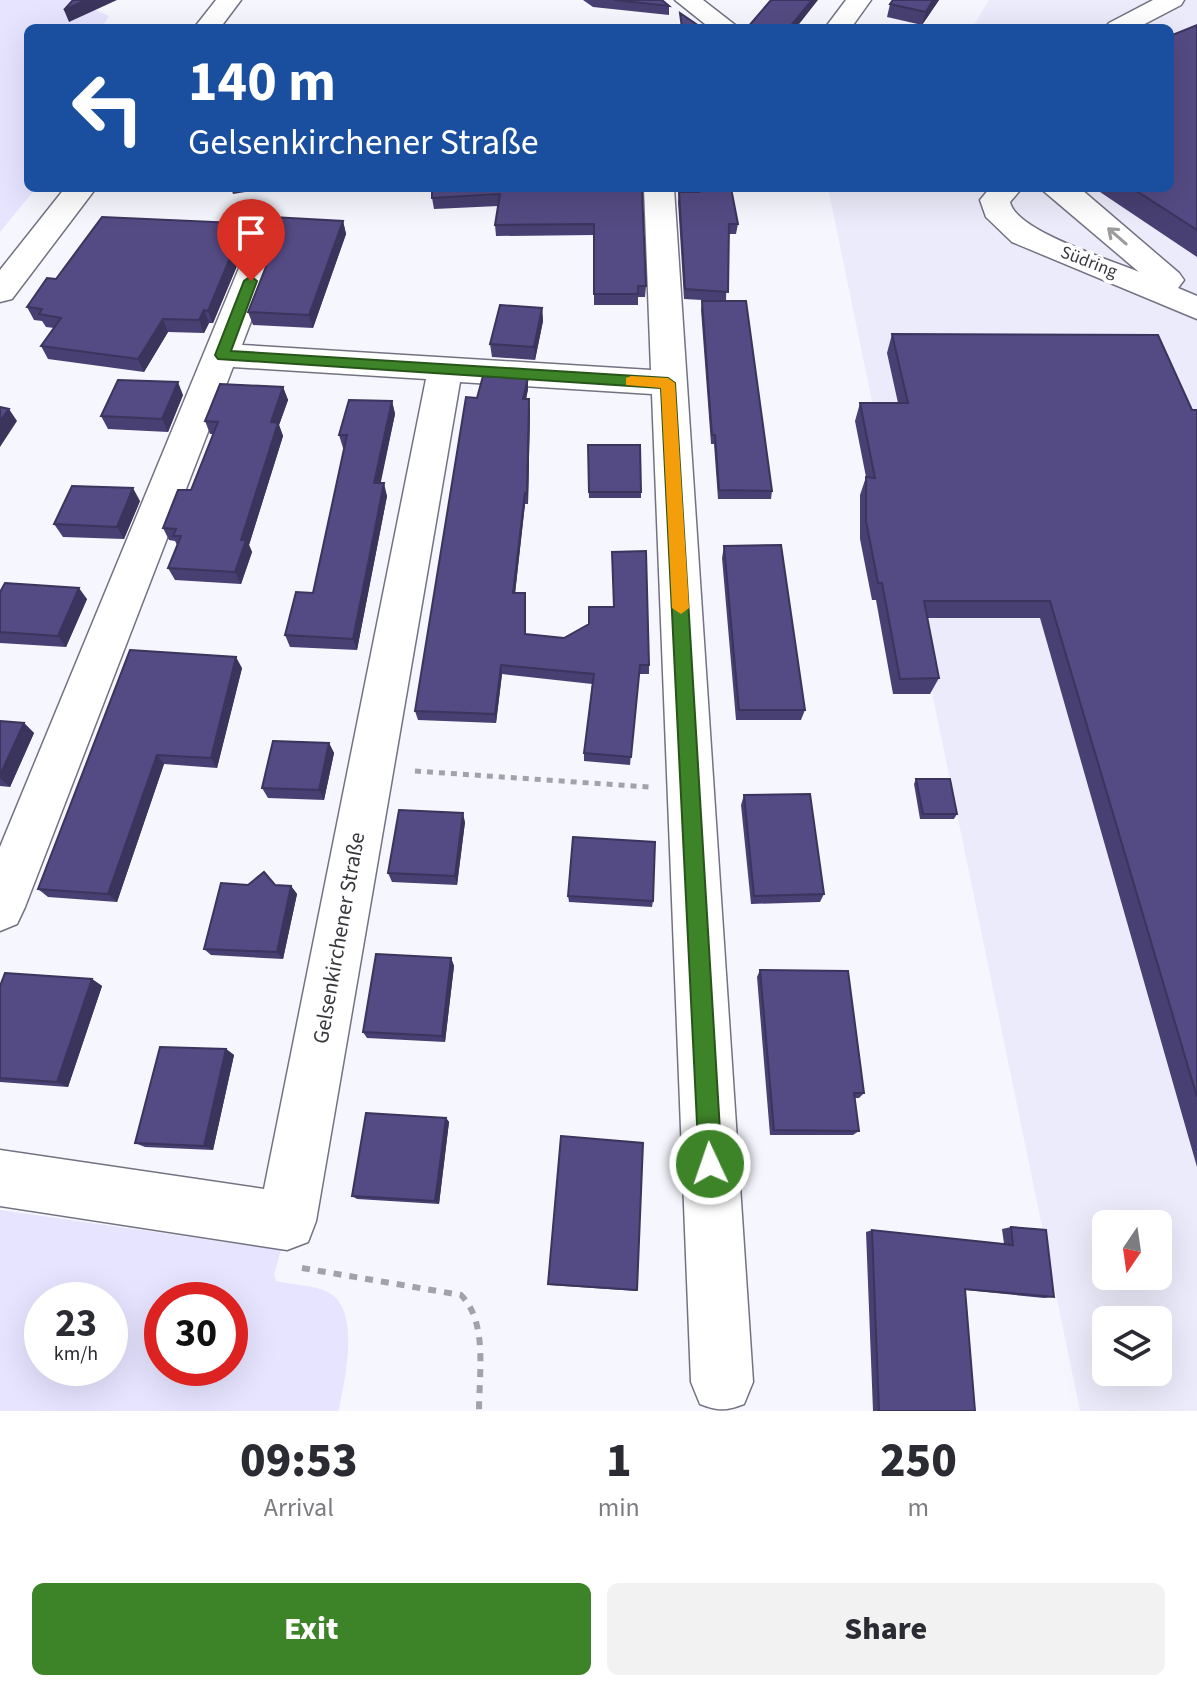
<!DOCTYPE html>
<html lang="en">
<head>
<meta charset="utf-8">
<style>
	:root { --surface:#fff; --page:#f2f2f3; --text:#2b2b33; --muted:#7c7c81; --accent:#3d8328 }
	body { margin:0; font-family:"Source Sans 3",sans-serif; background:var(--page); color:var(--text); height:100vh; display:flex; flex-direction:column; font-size:30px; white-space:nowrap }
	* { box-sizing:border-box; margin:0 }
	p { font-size:26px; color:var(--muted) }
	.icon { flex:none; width:44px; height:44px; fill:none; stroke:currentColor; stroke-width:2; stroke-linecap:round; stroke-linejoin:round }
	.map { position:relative; height:1411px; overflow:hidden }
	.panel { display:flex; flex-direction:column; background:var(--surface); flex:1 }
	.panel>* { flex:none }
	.banner { position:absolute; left:24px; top:24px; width:1150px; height:168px; border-radius:12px; box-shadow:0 8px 32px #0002; background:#1a4fa0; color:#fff; overflow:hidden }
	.needle { width:52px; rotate:193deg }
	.tools { position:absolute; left:1092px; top:1210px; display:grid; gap:16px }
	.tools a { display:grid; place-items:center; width:80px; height:80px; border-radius:12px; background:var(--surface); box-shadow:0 8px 32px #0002; font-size:40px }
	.speed { position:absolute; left:24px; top:1282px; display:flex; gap:16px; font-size:40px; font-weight:700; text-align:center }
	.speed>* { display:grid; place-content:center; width:104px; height:104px; border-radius:50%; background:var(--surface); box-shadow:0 8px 32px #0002; line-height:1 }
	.speed small { font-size:20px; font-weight:400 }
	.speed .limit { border:12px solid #d22; background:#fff; color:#111 }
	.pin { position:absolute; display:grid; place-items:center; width:68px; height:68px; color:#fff; margin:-82px -34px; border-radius:50% 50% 50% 0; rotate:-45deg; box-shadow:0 0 8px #0007 }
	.pin .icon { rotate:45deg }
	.me { position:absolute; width:88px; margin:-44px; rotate:357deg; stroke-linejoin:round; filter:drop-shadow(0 0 6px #0008) }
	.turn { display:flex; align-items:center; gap:28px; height:168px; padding:0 32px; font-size:36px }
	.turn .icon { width:104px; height:104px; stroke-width:2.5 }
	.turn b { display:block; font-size:56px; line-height:68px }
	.eta { display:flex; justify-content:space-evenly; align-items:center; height:136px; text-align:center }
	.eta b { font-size:48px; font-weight:800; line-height:56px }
	.action { display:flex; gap:16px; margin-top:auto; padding:16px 32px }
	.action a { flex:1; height:92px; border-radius:12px; background:var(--accent); color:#fff; font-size:32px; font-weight:800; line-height:92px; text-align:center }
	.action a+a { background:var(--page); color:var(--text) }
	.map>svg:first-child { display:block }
</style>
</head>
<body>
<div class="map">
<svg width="1197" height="1411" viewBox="0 0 1197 1411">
	<rect width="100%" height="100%" fill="#f6f6fe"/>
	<!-- built -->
	<path fill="#ecebfb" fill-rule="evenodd" d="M989 0H1197V1411H1080L828 188H1170V28H972ZM1106 1224H1158V1276H1106ZM1106 1320H1158V1372H1106Z"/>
	<!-- green -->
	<path fill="#e6e4ff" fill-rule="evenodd" d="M0 0H75L109 16 101 28H28V188H36L0 232Z
		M0 1210 281 1250 274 1275 276 1281C292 1285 318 1285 331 1294 360 1313 345 1379 339 1409L338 1411H0ZM110 1300V1368H42V1300ZM162 1300H230V1368H162Z"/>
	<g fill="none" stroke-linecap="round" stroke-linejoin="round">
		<!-- minor casing -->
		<g stroke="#737282" stroke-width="3">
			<path id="minor" d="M675 0H703L739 28H710Z
				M846 0H871L851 28H825Z
				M1153 0H1184L1181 5 1137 28H1105L1109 23Z
				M644 188H674L753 1382 744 1404C726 1411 718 1411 700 1404L691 1382 652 394 460 382 316 1221 308 1242 287 1250 0 1206V1150L264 1189 426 379 233 367 25 907 17 924 0 931V847L244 256 249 249 260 246 271 249 276 256 242 345 651 370Z
				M990 188H1022L1010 202C1016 231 1111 260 1139 272L1040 188 1082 190 1179 273 1184 280 1178 288 1197 296V319L1012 242 986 217 980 200Z"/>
		</g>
		<!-- major casing -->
		<g stroke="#737282" stroke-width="3">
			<path id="major" d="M216 0H241L220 28H194Z
				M65 188H96L12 299 0 302V270Z"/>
		</g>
		<!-- path-far1 -->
		<path stroke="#a3a2aa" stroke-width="5" stroke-dasharray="6 6" stroke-linecap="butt" d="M415 771 649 787"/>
		<!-- path -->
		<path stroke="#a3a2aa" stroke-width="6" stroke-dasharray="8 8" stroke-linecap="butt" d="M302 1268 461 1295C488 1322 479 1374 479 1411"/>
		<!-- minor -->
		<use href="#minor" fill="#fff" fill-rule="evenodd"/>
		<!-- major -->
		<use href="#major" fill="#fff" fill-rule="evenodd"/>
	</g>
	<!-- wall -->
	<path fill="#484072" d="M583 0H662L669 6V15L593 7Z
		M939 0 922 25 887 17 890 4Z
		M1197 25V257L1094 188H1170Z
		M632 188 646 286 645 297H638V305H594V235L496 236 495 225 498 206 434 209 432 198Z
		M697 188H731L738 224 736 234H728L726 301 772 491 771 499H718L714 444H711L701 310 702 301H720L684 299 678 202 679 192H697Z
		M343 221 346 234 313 328 253 325 248 312 274 248 259 243 248 246 242 254 213 323H209L204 333 168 332 144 372 48 359 41 346 54 328 46 327 42 321 34 320 27 307 56 279 236 223Z
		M542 308 543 321 535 360 492 357 490 344Z
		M892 334 1192 410H1197V1167L1040 618H927L939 678 930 694H893L876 600H872L860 539V495L866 477 855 421 860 403H898L887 353Z
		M528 378V389L526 399 530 410 528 504H525L515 593H525L526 634 649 665V674H639L630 765 584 761V753L592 684 502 674 496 723 418 720 415 711 477 398Z
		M283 387 288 400 279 425 283 436 249 545 252 552 241 584 175 580 168 568 177 545 175 541 169 540 163 528 191 490 213 434H210L205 421Z
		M183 395 168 432 108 429 101 416Z
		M392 401 395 414 380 483 387 496 357 650 290 647 285 635 313 593 345 448H343L339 435Z
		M588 445 641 492V498H589Z
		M140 501 124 539 63 537 54 524Z
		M724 546 805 710 801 720H736L722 558Z
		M0 592 87 599 66 647 0 643Z
		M130 650 242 668 217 768 164 764 117 902 48 897 38 889Z
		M0 721 24 723 34 733 10 787 0 786Z
		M329 743 334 753 324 800 268 798 262 788Z
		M916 779 957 814 954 819H920L914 784Z
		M744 795 824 894 820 902 751 904 741 805Z
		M465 822 457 885 392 882 388 873Z
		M275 885 291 886 297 894 283 959 211 955 204 949Z
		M568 896 653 901 652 907 569 902Z
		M451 958 454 966 445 1042 367 1038 363 1032Z
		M760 970 864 1093 859 1098H854L859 1131 853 1135H770L757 977Z
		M92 979 102 986 68 1087 0 1082V986Z
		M226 1049 234 1055 213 1150 145 1147 135 1143Z
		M446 1118 449 1122 439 1204 357 1199 352 1196Z
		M1011 1227 1054 1297 1044 1298 965 1290 975 1411H873L866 1232 872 1230 1004 1244 1002 1229Z
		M548 1284 637 1290 636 1291 550 1285Z"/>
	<!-- shaded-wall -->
	<path fill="#3b345c" d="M86 0H117L69 22 64 10Z
		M812 0H818L796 28H789Z
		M933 0H939L922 25 926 12Z
		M231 188H269L233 194Z
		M343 221 346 234 313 328 309 315Z
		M255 230 259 243 248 246 242 254 213 323 208 311 237 241 244 233Z
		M542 308 543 321 535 360 534 347Z
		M204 310 209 323 204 333 199 320Z
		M163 319 168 332 144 372 138 359Z
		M528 378V389L524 410 523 399Z
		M178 382 183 395 168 432 162 419Z
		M283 387 288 400 279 425 283 436 249 545 252 552 241 584 235 572 241 540 271 422Z
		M529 399 530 410 528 504 527 494Z
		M392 401 395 414 378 496 374 483Z
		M9 409 17 421 0 447V421Z
		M384 483 387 496 357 650 353 639Z
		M133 488 140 501 124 539 117 527Z
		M525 493V504L514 603 513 593Z
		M79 588 87 599 66 647 58 636Z
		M236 657 242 668 217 768 211 758Z
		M501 665 502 674 496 723 495 714Z
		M24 723 34 733 10 787 0 778V775Z
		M329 743 334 753 324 800 319 790Z
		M157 755 164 764 117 902 108 894Z
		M463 813 465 822 457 885 455 876Z
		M291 886 297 894 283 959 277 952Z
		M451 958 454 966 445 1042 442 1036Z
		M92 979 102 986 68 1087 57 1082Z
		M226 1049 234 1055 213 1150 204 1146Z
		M446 1118 449 1122 439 1204 435 1201Z"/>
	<!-- building -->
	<path fill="#544b84" stroke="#3b345c" stroke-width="2" d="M73 0H86L64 10Z
		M614 0H662L669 6Z
		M771 0H812L789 28H747Z
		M893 0H933L926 12 890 4Z
		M680 13 702 28H682Z
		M1197 25V230L1132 188H1170V36Z
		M432 188H632L633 191H642L646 286H638V294H594V224L495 225 500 194 432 198Z
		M698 188H731L738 224H729L728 292 685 289 679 192H699Z
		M234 215 343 221 309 315 248 312 275 244 270 234 255 230 244 233 237 241 208 311 204 310 199 320 163 319 138 359 41 346 61 318 39 314 42 309 27 307 47 278 56 279 102 217 236 223Z
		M702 301H746L772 491 719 490 715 435H712Z
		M500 305 542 308 534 347 490 344Z
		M892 334 1158 335 1192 410H1197V1097L1050 601H924L939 678 900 679 882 583H878L866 521V477L875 478 860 403H908Z
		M483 376 528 378 523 399H529L527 494 525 493 513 593H525V634L564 638 589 624V607H614L612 552 646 551 649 665H640L631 757 584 753 594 674 501 665 495 714 415 711 466 397 477 398Z
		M118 380 178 382 162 419 101 416Z
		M220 384 283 387 271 422 278 423 241 540H246L235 572 168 568 181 536H173L176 529 163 528 178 490H191L218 422 205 421Z
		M349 400 392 401 374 483H384L353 639 285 635 296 592 313 593 347 435H339Z
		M0 407 9 409 0 421Z
		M588 445H640L641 492H589Z
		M72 486 133 488 117 527 54 524Z
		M781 545 805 710H739L724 546Z
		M5 583 79 588 58 636 0 632V592Z
		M130 650 236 657 211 758 157 755 108 894 38 889Z
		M0 721 24 723 0 775Z
		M273 741 329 743 319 790 262 788Z
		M916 779H950L957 814H923Z
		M810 794 824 894 754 896 744 795Z
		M399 810 463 813 455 876 388 873Z
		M573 837 655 842 653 901 568 896Z
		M264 872 275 885 291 886 277 952 204 949 221 883 248 885Z
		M376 954 451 958 442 1036 363 1032Z
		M760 970 848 971 864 1093H854L859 1131 774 1130Z
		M5 973 92 979 57 1082 0 1078V986Z
		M160 1047 226 1049 204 1146 135 1143Z
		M366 1113 446 1118 435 1201 352 1196Z
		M561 1136 643 1143 637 1290 548 1284Z
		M1011 1227 1046 1230 1054 1297 965 1289 975 1411H879L872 1230 1013 1245Z"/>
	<!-- one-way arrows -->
	<defs><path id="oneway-shaft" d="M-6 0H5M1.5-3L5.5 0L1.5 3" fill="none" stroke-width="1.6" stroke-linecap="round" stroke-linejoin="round" transform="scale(2)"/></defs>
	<use stroke="#9c9b9e" href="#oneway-shaft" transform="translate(1117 236) rotate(-139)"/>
	<!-- route -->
	<path fill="#3d8328" stroke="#28551a" stroke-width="2" d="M251 276 257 281 231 351 668 378 675 383 722 1164 719 1172 710 1175 702 1172 699 1164 661 388 218 359 215 355 244 281Z"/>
	<!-- slow -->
	<path fill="#f59e0b" d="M631 376 668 378 675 383 689 608 681 614 672 608 661 388 626 385V378Z"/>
	<g text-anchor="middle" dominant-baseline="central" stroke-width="8" stroke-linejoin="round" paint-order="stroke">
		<!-- far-street labels -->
		<g font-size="18" fill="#38373e" stroke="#fff">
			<text transform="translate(1089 262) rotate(21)">Südring</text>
		</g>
		<!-- street labels -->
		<g font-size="22" fill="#38373e" stroke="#fff">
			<text transform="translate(339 938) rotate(-80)">Gelsenkirchener Straße</text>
		</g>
	</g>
</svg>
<div class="tools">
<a><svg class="needle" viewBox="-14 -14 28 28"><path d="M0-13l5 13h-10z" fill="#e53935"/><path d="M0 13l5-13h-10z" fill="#7c7c81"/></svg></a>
<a><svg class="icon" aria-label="layers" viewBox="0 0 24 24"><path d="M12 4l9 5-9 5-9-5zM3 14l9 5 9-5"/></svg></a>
</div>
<div class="speed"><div>23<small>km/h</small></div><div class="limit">30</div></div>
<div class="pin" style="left:251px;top:281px;background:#d93025"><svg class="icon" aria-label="arrive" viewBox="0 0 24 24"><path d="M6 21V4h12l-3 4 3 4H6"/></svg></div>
<svg class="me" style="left:710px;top:1164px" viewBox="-20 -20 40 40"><circle r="17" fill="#3d8328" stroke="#fff" stroke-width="3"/><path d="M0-11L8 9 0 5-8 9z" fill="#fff"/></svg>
<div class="banner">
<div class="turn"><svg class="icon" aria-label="left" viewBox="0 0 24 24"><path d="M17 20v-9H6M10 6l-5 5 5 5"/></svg><div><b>140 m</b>Gelsenkirchener Straße</div></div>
</div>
</div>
<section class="panel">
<div class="eta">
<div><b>09:53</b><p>Arrival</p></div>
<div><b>1</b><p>min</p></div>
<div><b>250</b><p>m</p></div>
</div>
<div class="action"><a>Exit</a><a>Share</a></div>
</section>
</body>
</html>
